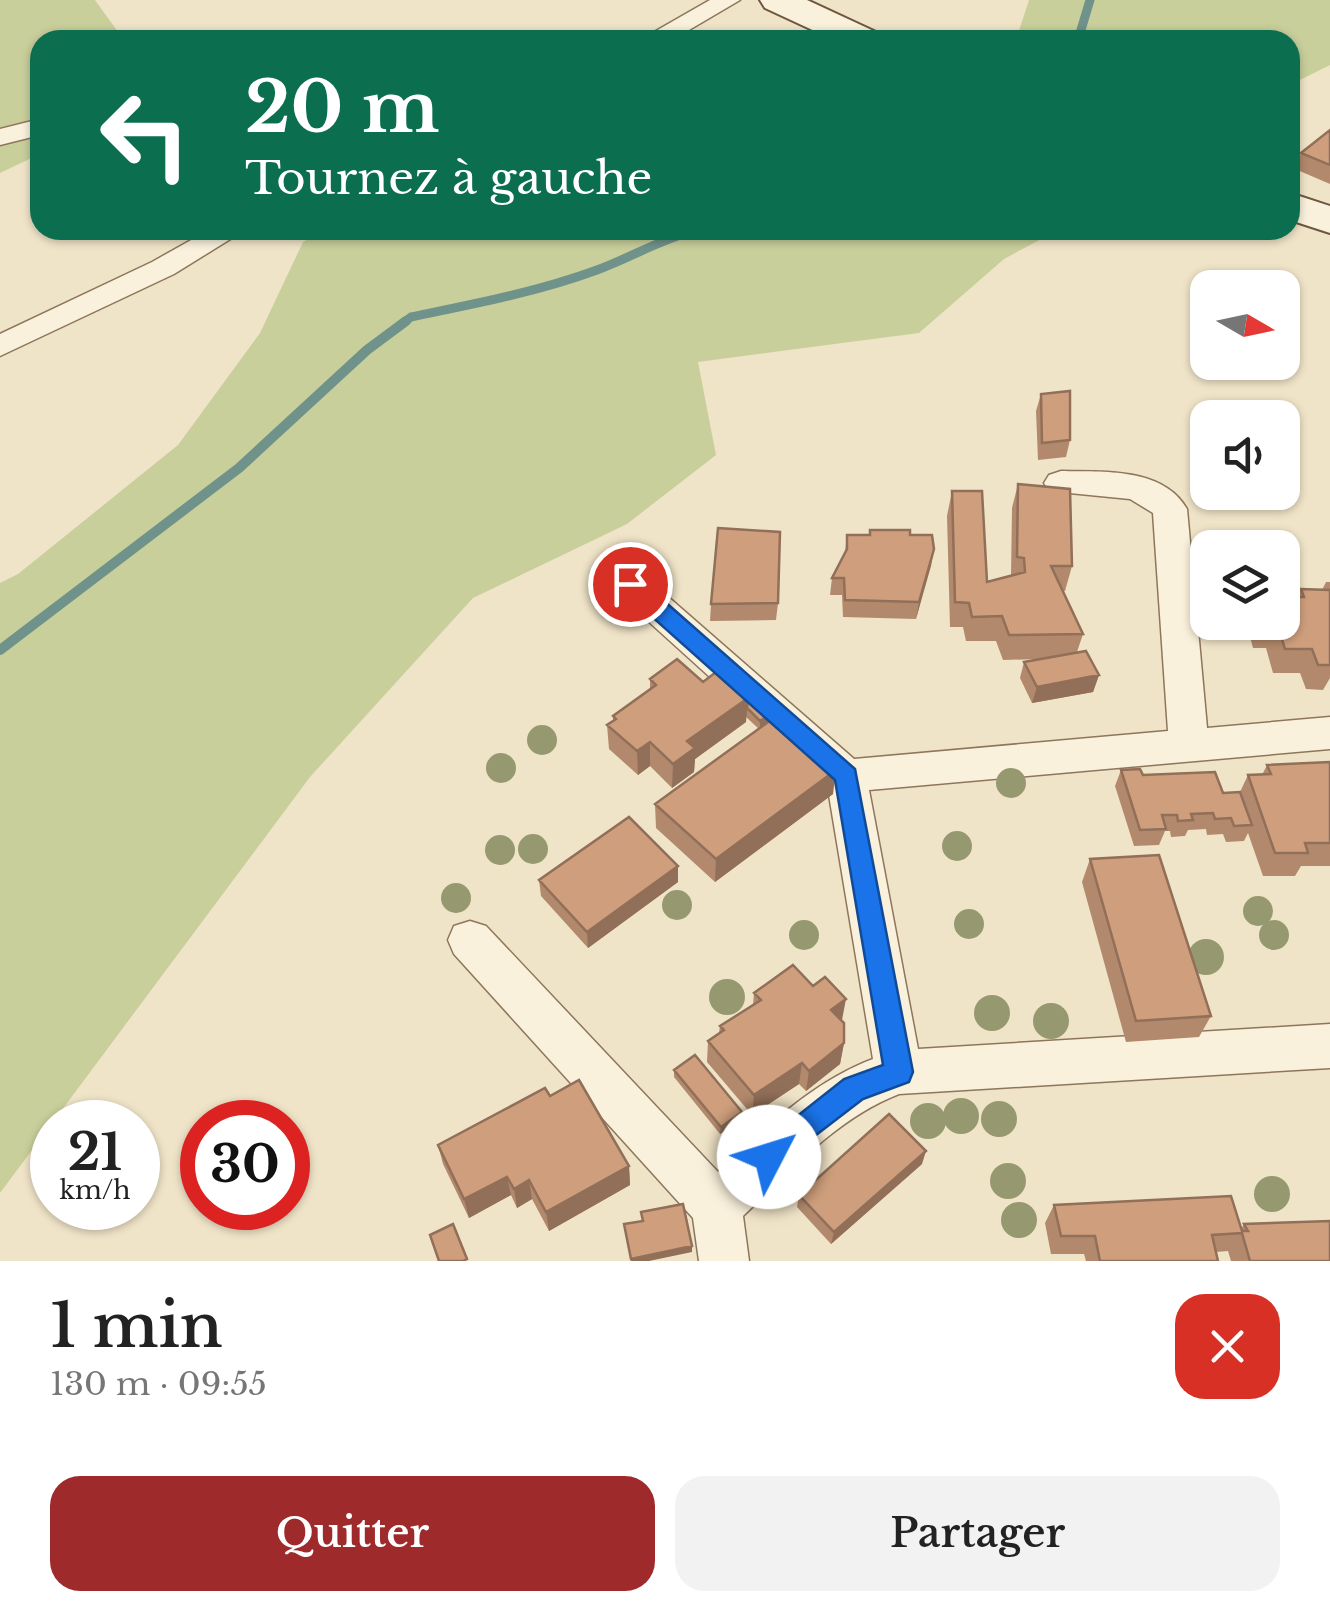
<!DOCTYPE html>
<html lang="fr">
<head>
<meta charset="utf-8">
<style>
	:root { --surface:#fff; --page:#f2f2f2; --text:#222; --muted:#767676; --accent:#9e2a2b }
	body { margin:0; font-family:"Libre Baskerville",serif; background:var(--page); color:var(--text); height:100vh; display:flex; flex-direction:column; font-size:38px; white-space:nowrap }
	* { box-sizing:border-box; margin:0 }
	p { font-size:32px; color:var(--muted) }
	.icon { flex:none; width:55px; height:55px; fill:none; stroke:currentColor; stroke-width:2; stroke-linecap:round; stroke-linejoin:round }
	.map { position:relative; height:1261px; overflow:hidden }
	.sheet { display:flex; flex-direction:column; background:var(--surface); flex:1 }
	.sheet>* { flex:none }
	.banner { position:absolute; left:30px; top:30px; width:1270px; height:210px; border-radius:30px; box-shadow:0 2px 8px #0004; background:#0b6e4f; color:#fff; overflow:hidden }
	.needle { width:65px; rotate:99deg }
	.buttons { position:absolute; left:1190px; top:270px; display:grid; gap:20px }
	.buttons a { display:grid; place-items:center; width:110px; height:110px; border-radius:20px; background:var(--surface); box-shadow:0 2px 8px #0004; font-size:50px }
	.speed { position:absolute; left:30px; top:1100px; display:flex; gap:20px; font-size:50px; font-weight:700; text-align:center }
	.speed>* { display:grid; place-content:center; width:130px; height:130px; border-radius:50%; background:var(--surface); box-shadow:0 2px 8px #0004; line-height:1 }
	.speed small { font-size:25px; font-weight:400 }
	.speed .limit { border:15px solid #d22; background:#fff; color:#111 }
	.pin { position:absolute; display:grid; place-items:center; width:85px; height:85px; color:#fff; margin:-42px; border:5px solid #fff; border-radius:50%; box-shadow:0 2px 10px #0007 }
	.me { position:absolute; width:110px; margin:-55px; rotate:50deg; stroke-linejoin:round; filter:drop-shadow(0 0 8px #0008) }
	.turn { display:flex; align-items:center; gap:35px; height:210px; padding:0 50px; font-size:45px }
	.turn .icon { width:130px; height:130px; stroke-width:2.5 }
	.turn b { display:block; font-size:70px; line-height:85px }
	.round { display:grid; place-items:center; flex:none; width:105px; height:105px; border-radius:30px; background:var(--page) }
	.headline { display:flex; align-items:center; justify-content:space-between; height:170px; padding:0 50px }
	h1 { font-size:60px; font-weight:600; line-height:75px }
	.button { display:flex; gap:20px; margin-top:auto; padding:20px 50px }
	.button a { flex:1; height:115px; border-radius:30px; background:var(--accent); color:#fff; font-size:40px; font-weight:600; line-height:115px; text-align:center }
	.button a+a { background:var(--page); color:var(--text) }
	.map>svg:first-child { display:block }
</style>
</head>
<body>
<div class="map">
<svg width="1330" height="1261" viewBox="0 0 1330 1261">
	<rect width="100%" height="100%" fill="#f0e4c8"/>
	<!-- green -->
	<path fill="#c9cf9b" d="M0 0H95L121 36 119 40H40V154L0 173Z
		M1029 0H1330V65L1290 85V40H1016Z
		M325 230H1058L1004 259 919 333 698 362 716 455 627 524 473 598 310 777 0 1193V583L18 574 178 445 260 333 303 242Z"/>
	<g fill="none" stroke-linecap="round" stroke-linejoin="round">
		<!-- stream-far1 -->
		<path stroke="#6f938a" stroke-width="9" d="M1078 40 1090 0
			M403 323 411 317C474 304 537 292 597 270 632 257 661 239 697 230"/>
		<!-- stream -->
		<path stroke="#6f938a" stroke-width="10" d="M0 650 239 468 367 350 406 321"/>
		<!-- street casing -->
		<g stroke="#8d765c" stroke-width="3">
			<path id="street" d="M710 0H740L672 40H640Z
				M40 119V135L0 145V129Z
				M209 230H245L174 274 0 356V334L152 262Z
				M1061 471C1103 472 1163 467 1187 509L1207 728 1330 717V749L869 790 918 1049 1330 1024V1068L899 1094C837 1118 790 1171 743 1216L749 1261H699L693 1218 454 954 448 940 454 926 470 921 486 926 718 1172C766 1128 812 1082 873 1059L827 783 617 593 612 584 617 575 630 571 643 575 854 759 1168 731 1153 513 1130 499 1049 491 1044 483 1049 475Z"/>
		</g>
		<!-- secondary casing -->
		<g stroke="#6f573f" stroke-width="4">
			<path id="secondary" d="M760 0H807L876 32 881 40H834L765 8Z
				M1290 193 1330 206V233L1290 220Z"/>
		</g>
		<!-- street -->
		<use href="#street" fill="#faf1dc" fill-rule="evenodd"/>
		<!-- secondary -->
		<use href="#secondary" fill="#faf1dc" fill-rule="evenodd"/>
	</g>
	<!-- trees -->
	<g fill="#96986f">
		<circle cx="542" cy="740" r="15"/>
		<circle cx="501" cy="768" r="15"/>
		<circle cx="1011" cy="783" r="15"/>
		<circle cx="957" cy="846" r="15"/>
		<circle cx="533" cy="849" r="15"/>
		<circle cx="500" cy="850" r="15"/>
		<circle cx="456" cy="898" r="15"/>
		<circle cx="677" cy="905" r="15"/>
		<circle cx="1258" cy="911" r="15"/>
		<circle cx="969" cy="924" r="15"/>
		<circle cx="804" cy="935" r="15"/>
		<circle cx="1274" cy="935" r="15"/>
		<circle cx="1206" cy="957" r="18"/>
		<circle cx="727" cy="997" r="18"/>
		<circle cx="992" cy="1013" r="18"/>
		<circle cx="1051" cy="1021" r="18"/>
		<circle cx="961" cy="1116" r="18"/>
		<circle cx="999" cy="1119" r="18"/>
		<circle cx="928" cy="1121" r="18"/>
		<circle cx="1008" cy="1181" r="18"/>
		<circle cx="1272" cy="1194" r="18"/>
		<circle cx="1019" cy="1220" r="18"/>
	</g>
	<!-- wall -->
	<path fill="#b2896c" d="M1330 130V184L1295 169 1301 153Z
		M1041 394 1070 440 1066 457 1038 460 1036 411Z
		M1018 484 1072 566 1065 591H1062L1083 634 1077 652 1099 675 1093 692 1032 703 1020 678 1024 662 1038 659 1003 660 996 641H966L963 627H950L947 516 952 491 987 582 1011 576 1012 508Z
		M870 530 910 535 934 549 916 619 843 617 842 595H830L832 578 845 553 847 535H869Z
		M1326 582H1330V678L1323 690 1306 689 1300 673H1273L1266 648H1253L1246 622H1282L1301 589 1322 590Z
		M778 603 776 620 710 621 711 604Z
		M650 679 703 682 777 718 833 794 715 882 656 828 655 804 759 729 746 717V722L695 759 694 772 672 788 650 766 638 775 609 749 607 725 613 721V716L650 690Z
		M1330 762V866H1301L1295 876H1263L1248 833 1244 841 1226 842 1223 834 1207 835 1206 829 1188 830 1185 836 1171 837 1170 831H1165L1159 845 1134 846 1115 786 1121 770 1223 793 1240 792 1248 775H1262L1267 765Z
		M1090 859 1211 1016 1199 1037 1126 1042 1082 882Z
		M539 880 678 882 588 948 541 896Z
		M754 993 841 1021 844 1043 840 1064 806 1091 799 1084 752 1115 707 1062 708 1041 719 1033 720 1026 753 1005Z
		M674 1070 742 1112V1119L720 1134 674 1077Z
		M550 1096 629 1166 630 1185 549 1231 532 1199 517 1208 511 1195 469 1218 443 1164 438 1145Z
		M922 1164 831 1244 797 1207 799 1195Z
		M1054 1205 1241 1229 1244 1224 1330 1261H1231L1228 1251 1216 1252 1218 1261H1086L1084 1254H1051L1045 1223Z"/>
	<!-- shaded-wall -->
	<path fill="#916f58" d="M934 549 931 566 916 619 919 602Z
		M1099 675 1093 692 1032 703 1037 687Z
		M748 698 746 722 695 759 694 772 672 788 673 764 687 741Z
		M778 709 777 718 760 729V721Z
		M650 742V766L638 775 637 751Z
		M836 770 833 794 715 882 716 859Z
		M678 866V882L588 948 587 932Z
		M846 999 842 1020 831 1010Z
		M844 1043 840 1064 806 1091 809 1071Z
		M802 1063 799 1084 752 1115 754 1095Z
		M742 1112V1119L720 1134 721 1127Z
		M926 1151 922 1164 831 1244 834 1232Z
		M629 1166 630 1185 549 1231 546 1212Z
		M507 1177 511 1195 469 1218 464 1199Z
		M529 1180 532 1199 517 1208 514 1189Z
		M692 1246V1252L649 1261H631V1259Z"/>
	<!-- building -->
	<path fill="#cf9f7d" stroke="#916f58" stroke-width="2.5" d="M1330 130V165L1301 153Z
		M1070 391V440L1042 443 1041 394Z
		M1018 484 1070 489 1072 566H1051L1083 634 1009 635 1002 616 972 617 969 603 955 602 952 491H982L987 582 1025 572 1024 558 1017 557Z
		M718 528 780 532 778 603 711 604Z
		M870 530H910V535H932L934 549 919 602 845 600 844 578H832L847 549V535H870Z
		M1301 589 1330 590V665H1318L1312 649H1285L1277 624 1264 623 1282 622V597H1304Z
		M1086 651 1099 675 1037 687 1024 662Z
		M677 659 703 682 716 672 748 698 687 741 695 748 673 764 650 742 637 751 607 725 616 719 613 716 656 685 650 679Z
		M739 674 778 709 760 721 747 708 748 698 728 681Z
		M775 717 836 770 716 859 655 804Z
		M1330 762V843H1305L1308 853H1275L1248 775 1271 774 1267 765Z
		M1140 769 1143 775 1215 772 1223 793 1240 792 1252 825 1234 826 1231 818 1215 819 1213 813 1191 814 1193 820 1178 821 1177 815H1162L1166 829 1140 830 1121 770Z
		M629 817 678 866 587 932 539 880Z
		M1159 855 1211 1016 1136 1021 1090 859Z
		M793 965 813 986 825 977 846 999 831 1010 844 1023V1043L809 1071 802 1063 754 1095 708 1041 724 1030 720 1026 761 1000 754 993Z
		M695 1055 742 1112 721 1127 674 1070Z
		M579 1080 629 1166 546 1212 529 1180 514 1189 507 1177 464 1199 438 1145 545 1088 550 1096Z
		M889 1114 926 1151 834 1232 799 1195Z
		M1231 1196 1242 1231H1248L1244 1224 1330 1221V1261H1250L1242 1233 1212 1235 1218 1261H1100L1095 1236H1061L1054 1205Z
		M683 1204 692 1246 631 1259 624 1224 643 1221 641 1212Z
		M453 1224 467 1259 463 1261H439L430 1235Z"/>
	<!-- route -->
	<path fill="#1a73e8" stroke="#114b97" stroke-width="2.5" d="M630 576 638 578 855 769 913 1072 909 1082 863 1099 769 1171 758 1167 754 1157 758 1147 844 1079 883 1065 835 780 622 590 619 584Z"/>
</svg>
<div class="buttons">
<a><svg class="needle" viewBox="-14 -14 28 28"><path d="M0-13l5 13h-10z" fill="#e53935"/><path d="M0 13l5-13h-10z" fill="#767676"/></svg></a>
<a><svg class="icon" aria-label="sound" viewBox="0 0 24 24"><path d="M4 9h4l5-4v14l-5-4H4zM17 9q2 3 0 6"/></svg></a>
<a><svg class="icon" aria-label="layers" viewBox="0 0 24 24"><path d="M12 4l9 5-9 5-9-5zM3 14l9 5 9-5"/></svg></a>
</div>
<div class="speed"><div>21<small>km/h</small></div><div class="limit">30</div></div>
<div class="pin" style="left:630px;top:584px;background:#d93025"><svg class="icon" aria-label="arrive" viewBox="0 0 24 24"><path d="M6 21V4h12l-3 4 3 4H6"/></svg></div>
<svg class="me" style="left:769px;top:1157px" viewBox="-20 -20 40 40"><circle r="19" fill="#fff"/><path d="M0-13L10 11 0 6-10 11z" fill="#1a73e8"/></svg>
<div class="banner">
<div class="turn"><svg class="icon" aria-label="left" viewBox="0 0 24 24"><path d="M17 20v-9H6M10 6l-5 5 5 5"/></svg><div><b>20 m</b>Tournez à gauche</div></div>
</div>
</div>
<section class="sheet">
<div class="headline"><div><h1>1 min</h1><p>130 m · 09:55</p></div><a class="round" style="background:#d93025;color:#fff"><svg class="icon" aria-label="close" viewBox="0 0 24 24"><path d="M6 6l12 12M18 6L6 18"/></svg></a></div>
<div class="button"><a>Quitter</a><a>Partager</a></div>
</section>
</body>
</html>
